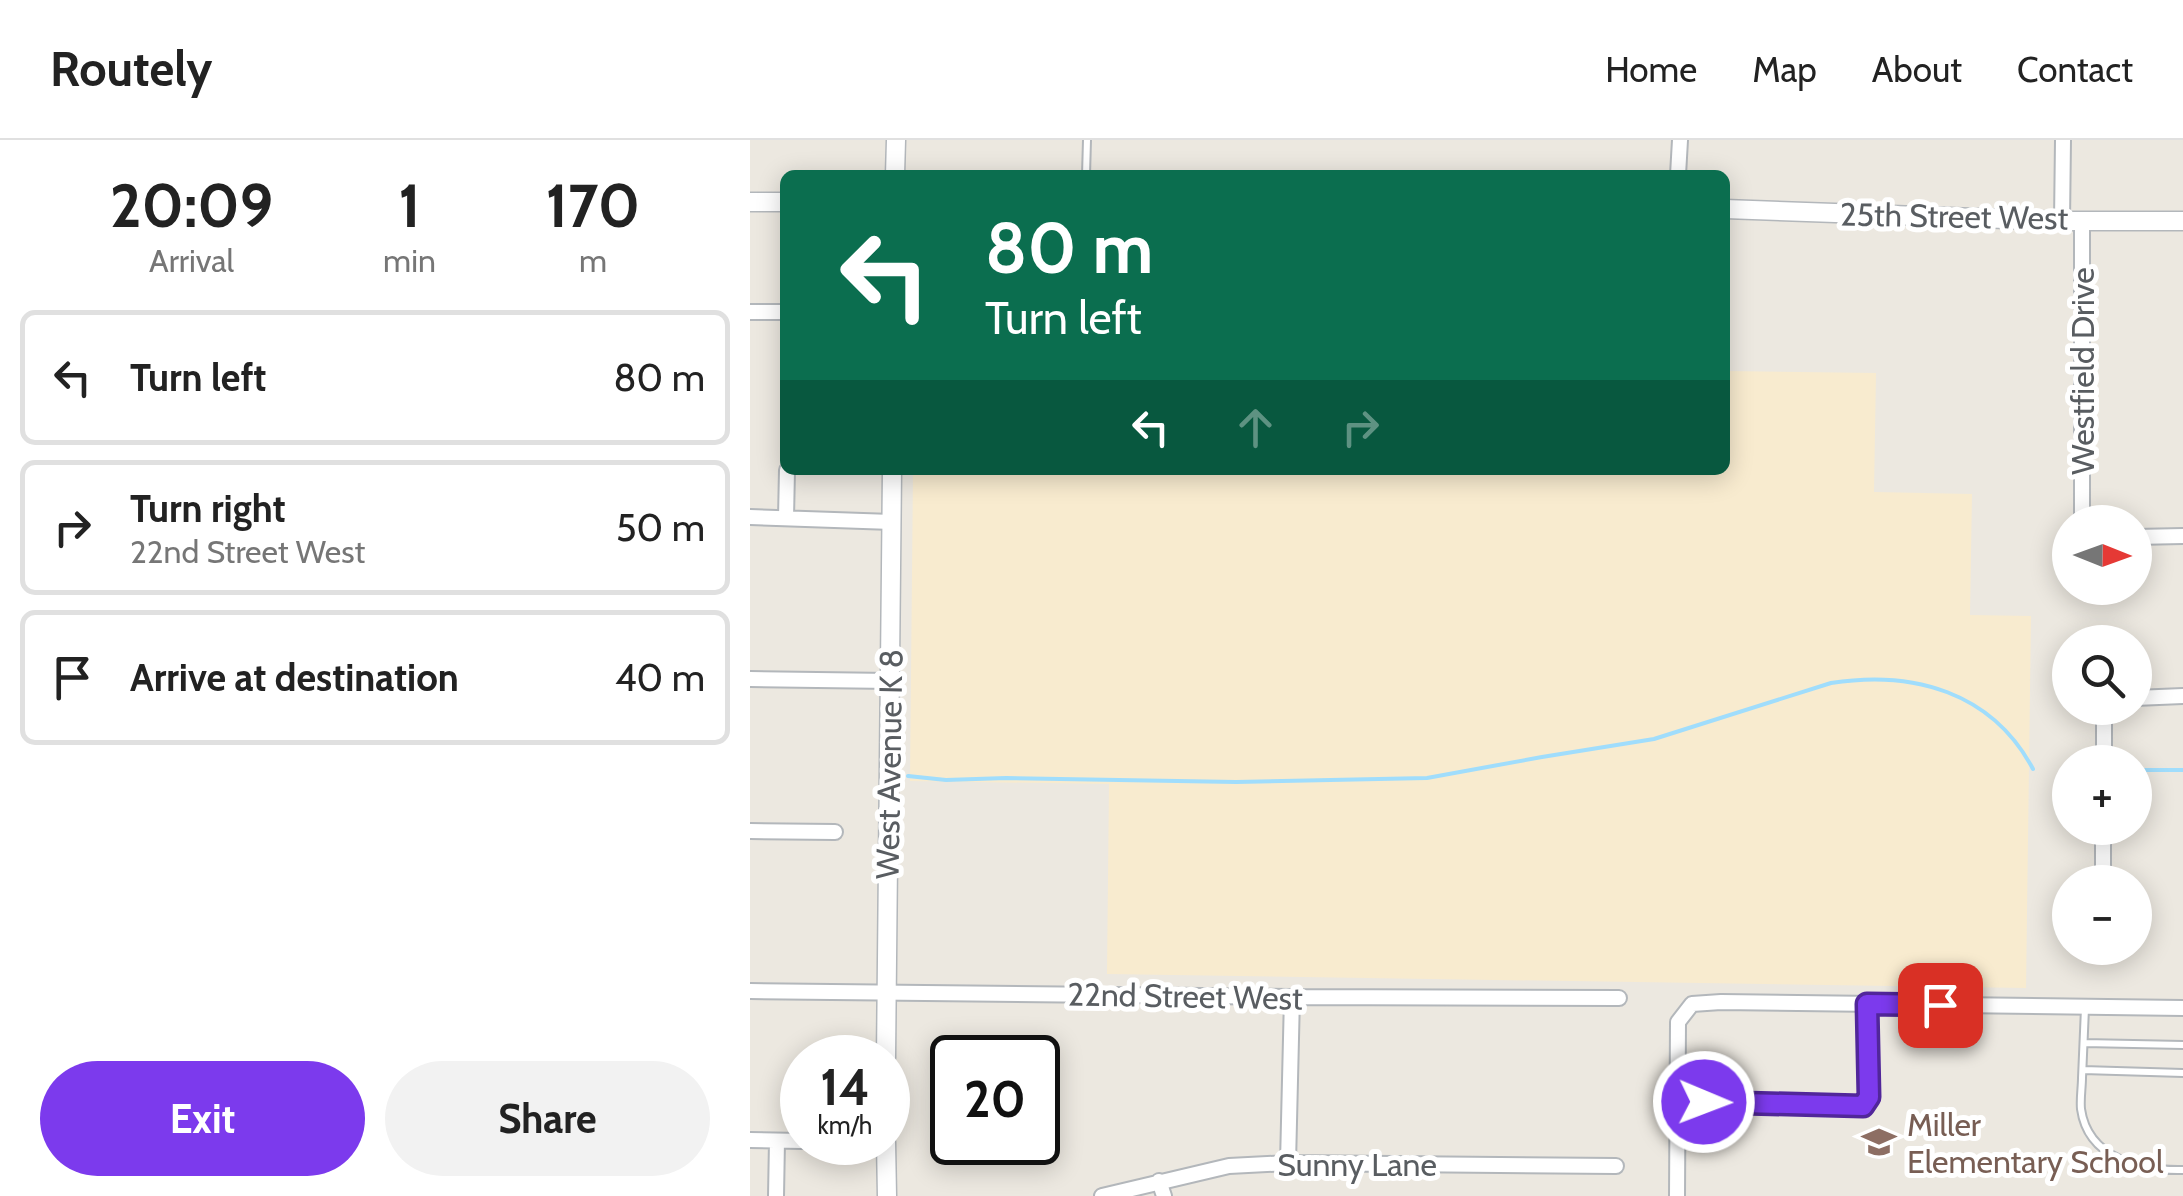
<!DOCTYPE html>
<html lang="en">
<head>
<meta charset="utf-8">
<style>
	:root { --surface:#fff; --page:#f2f2f2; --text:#222; --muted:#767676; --line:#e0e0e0; --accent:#7c3aed }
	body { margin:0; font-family:Cabin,sans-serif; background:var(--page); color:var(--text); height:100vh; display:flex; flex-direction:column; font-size:38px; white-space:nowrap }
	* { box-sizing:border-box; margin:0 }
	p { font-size:32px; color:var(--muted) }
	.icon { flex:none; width:55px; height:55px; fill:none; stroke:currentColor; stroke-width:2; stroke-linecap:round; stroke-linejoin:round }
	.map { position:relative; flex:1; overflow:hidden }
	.sheet { display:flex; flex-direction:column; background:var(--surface); width:750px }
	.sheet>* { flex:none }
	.banner { position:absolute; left:30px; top:30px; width:950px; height:305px; border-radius:15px; box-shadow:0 5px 25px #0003; background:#0b6e4f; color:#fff; overflow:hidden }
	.needle { width:65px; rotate:91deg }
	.fabs { position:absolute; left:1302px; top:365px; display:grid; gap:20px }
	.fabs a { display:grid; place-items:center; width:100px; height:100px; border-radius:50%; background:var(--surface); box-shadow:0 5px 25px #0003; font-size:50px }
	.speed { position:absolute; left:30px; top:895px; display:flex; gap:20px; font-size:50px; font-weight:700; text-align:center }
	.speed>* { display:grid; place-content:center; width:130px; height:130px; border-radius:50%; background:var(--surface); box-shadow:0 5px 25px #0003; line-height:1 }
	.speed small { font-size:25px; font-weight:400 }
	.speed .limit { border:5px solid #111; border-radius:15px; background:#fff; color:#111 }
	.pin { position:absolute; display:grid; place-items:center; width:85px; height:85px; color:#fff; margin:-42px; border-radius:20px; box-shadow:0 5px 15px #0006 }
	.me { position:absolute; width:110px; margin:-55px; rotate:91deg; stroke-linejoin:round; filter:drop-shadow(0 0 8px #0008) }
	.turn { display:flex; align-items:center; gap:35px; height:210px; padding:0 40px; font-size:45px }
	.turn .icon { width:130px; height:130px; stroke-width:2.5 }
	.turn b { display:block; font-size:70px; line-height:85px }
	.lanes { display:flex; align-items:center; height:95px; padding:0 40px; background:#0003; justify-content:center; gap:50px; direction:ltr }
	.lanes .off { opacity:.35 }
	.eta { display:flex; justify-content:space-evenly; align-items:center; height:170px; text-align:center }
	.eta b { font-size:60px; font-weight:800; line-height:70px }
	.primary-button { display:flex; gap:20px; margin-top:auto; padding:20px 40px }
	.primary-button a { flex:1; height:115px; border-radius:60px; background:var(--accent); color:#fff; font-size:40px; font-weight:800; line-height:115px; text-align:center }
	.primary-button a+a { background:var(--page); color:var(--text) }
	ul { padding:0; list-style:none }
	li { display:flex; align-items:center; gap:30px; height:135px; margin:0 20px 15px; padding:0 20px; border:5px solid var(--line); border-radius:15px }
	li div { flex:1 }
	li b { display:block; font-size:38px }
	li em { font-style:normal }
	header { display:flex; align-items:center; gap:60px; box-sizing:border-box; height:140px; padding:0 50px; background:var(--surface); border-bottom:2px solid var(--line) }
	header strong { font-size:48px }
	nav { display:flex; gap:55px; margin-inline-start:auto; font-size:35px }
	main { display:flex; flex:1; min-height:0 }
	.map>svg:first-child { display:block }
</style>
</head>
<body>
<header>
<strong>Routely</strong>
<nav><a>Home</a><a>Map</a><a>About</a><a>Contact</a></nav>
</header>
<main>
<section class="sheet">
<div class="eta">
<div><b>20:09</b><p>Arrival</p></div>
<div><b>1</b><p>min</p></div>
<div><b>170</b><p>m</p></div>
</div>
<ul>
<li><svg class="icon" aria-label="left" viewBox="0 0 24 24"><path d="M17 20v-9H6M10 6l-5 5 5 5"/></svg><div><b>Turn left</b></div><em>80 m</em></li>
<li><svg class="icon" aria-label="right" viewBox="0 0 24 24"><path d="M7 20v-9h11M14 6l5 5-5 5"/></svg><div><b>Turn right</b><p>22nd Street West</p></div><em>50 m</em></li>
<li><svg class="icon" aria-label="arrive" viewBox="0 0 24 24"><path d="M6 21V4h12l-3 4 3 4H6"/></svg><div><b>Arrive at destination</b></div><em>40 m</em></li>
</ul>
<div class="primary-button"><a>Exit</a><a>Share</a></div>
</section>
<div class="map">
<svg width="1433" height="1056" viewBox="0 0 1433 1056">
	<rect width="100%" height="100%" fill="#ece8e0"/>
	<!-- sand -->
	<path fill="#f8ebcf" d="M975 231 1126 233 1124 352 1222 354 1220 475 1281 476 1276 848 357 834 359 644 160 641 163 330H975Z"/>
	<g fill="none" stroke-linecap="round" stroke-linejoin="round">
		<!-- stream -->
		<path stroke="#a0ddfc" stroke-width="4" d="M1385 630H1433
			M158 636 196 640 256 638 486 642 677 638 792 617 904 599 1081 543C1163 530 1242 552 1283 629"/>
		<!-- service casing -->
		<g stroke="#b3b7bb" stroke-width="10">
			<path id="service" d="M336 35 337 0
				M1335 868C1334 891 1333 914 1332 938 1332 947 1330 959 1331 969 1338 1019 1391 1031 1433 1030
				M1334 903 1433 905
				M1333 930 1433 933
				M929 962 1113 966 1119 957 1117 864"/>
		</g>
		<!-- minor casing -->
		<g stroke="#b3b7bb" stroke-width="18">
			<path id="minor" d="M928 35 930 0
				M1312 81 1313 0
				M0 172H35
				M0 377 142 382
				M36 378 37 330
				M1332 382V80
				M1385 397 1433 396
				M0 539 141 541
				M1385 558 1433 556
				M1354 622V581L1357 568
				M0 691 85 692
				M1353 742V688
				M0 851 542 857 869 858
				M0 1000 52 1001
				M117 1002 136 1003
				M538 1023 542 857
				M409 1041 414 1056
				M26 1056 27 1001
				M352 1056 479 1026 538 1023 866 1026
				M927 1056 928 882 942 864 971 862 1433 868"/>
		</g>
		<!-- tertiary casing -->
		<g stroke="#b3b7bb" stroke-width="21">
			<path id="tertiary" d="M145 35 146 0
				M0 62H35
				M975 69 1312 81H1433
				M136 918 142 330
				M136 1002 137 1056"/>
		</g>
		<!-- service -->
		<use href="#service" stroke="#fff" stroke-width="6"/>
		<!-- minor -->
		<use href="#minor" stroke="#fff" stroke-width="14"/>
		<!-- tertiary -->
		<use href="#tertiary" stroke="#fff" stroke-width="18"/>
	</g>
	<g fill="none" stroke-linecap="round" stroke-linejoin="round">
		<!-- route casing -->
		<g stroke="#51269a" stroke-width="25">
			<path id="route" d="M954 962 1113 966 1119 957 1117 864 1190 865"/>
		</g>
		<!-- route -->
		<use href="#route" stroke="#7c3aed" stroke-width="18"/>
	</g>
	<!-- icons -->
	<defs>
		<g id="school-bare" transform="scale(2.7)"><path d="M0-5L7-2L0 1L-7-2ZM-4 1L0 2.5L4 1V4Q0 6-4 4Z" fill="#8d6e63" stroke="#fff" stroke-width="2.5" paint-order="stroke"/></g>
	</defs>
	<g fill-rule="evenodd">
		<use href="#school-bare" x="1129" y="1002"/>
	</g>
	<g text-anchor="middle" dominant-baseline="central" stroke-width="10" stroke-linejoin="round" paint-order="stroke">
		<!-- street labels -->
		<g font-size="32" fill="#595d61" stroke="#fff">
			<text transform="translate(1204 76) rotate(1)">25th Street West</text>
			<text transform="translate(1332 231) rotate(-90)">Westfield Drive</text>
			<text transform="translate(139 624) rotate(-89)">West Avenue K 8</text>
			<text transform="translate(435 856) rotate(1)">22nd Street West</text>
			<text x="607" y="1024">Sunny Lane</text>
		</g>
		<!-- education labels -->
		<g font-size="32" fill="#785e54" stroke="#fff" text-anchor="start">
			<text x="1157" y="984">Miller<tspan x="1157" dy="37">Elementary School</tspan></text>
		</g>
	</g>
</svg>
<div class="fabs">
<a><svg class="needle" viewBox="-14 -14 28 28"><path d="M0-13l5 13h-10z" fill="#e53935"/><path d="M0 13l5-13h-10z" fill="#767676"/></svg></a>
<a><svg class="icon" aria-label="search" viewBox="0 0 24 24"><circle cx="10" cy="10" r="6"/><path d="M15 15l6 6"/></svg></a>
<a>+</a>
<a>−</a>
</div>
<div class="speed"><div>14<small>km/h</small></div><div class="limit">20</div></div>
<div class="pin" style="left:1190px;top:865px;background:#d93025"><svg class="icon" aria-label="arrive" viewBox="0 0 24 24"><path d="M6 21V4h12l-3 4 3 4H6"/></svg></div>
<svg class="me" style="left:954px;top:962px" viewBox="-20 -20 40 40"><circle r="17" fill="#7c3aed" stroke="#fff" stroke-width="3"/><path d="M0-11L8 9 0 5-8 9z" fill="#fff"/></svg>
<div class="banner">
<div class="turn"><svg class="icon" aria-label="left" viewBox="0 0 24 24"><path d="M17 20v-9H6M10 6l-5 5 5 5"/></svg><div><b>80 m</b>Turn left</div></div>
<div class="lanes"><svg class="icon" aria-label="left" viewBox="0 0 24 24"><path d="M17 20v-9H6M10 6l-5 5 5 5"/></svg><svg class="icon off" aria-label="ahead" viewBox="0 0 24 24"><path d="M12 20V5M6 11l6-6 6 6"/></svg><svg class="icon off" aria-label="right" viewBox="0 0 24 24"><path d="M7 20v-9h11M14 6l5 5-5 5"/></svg></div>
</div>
</div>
</main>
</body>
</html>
